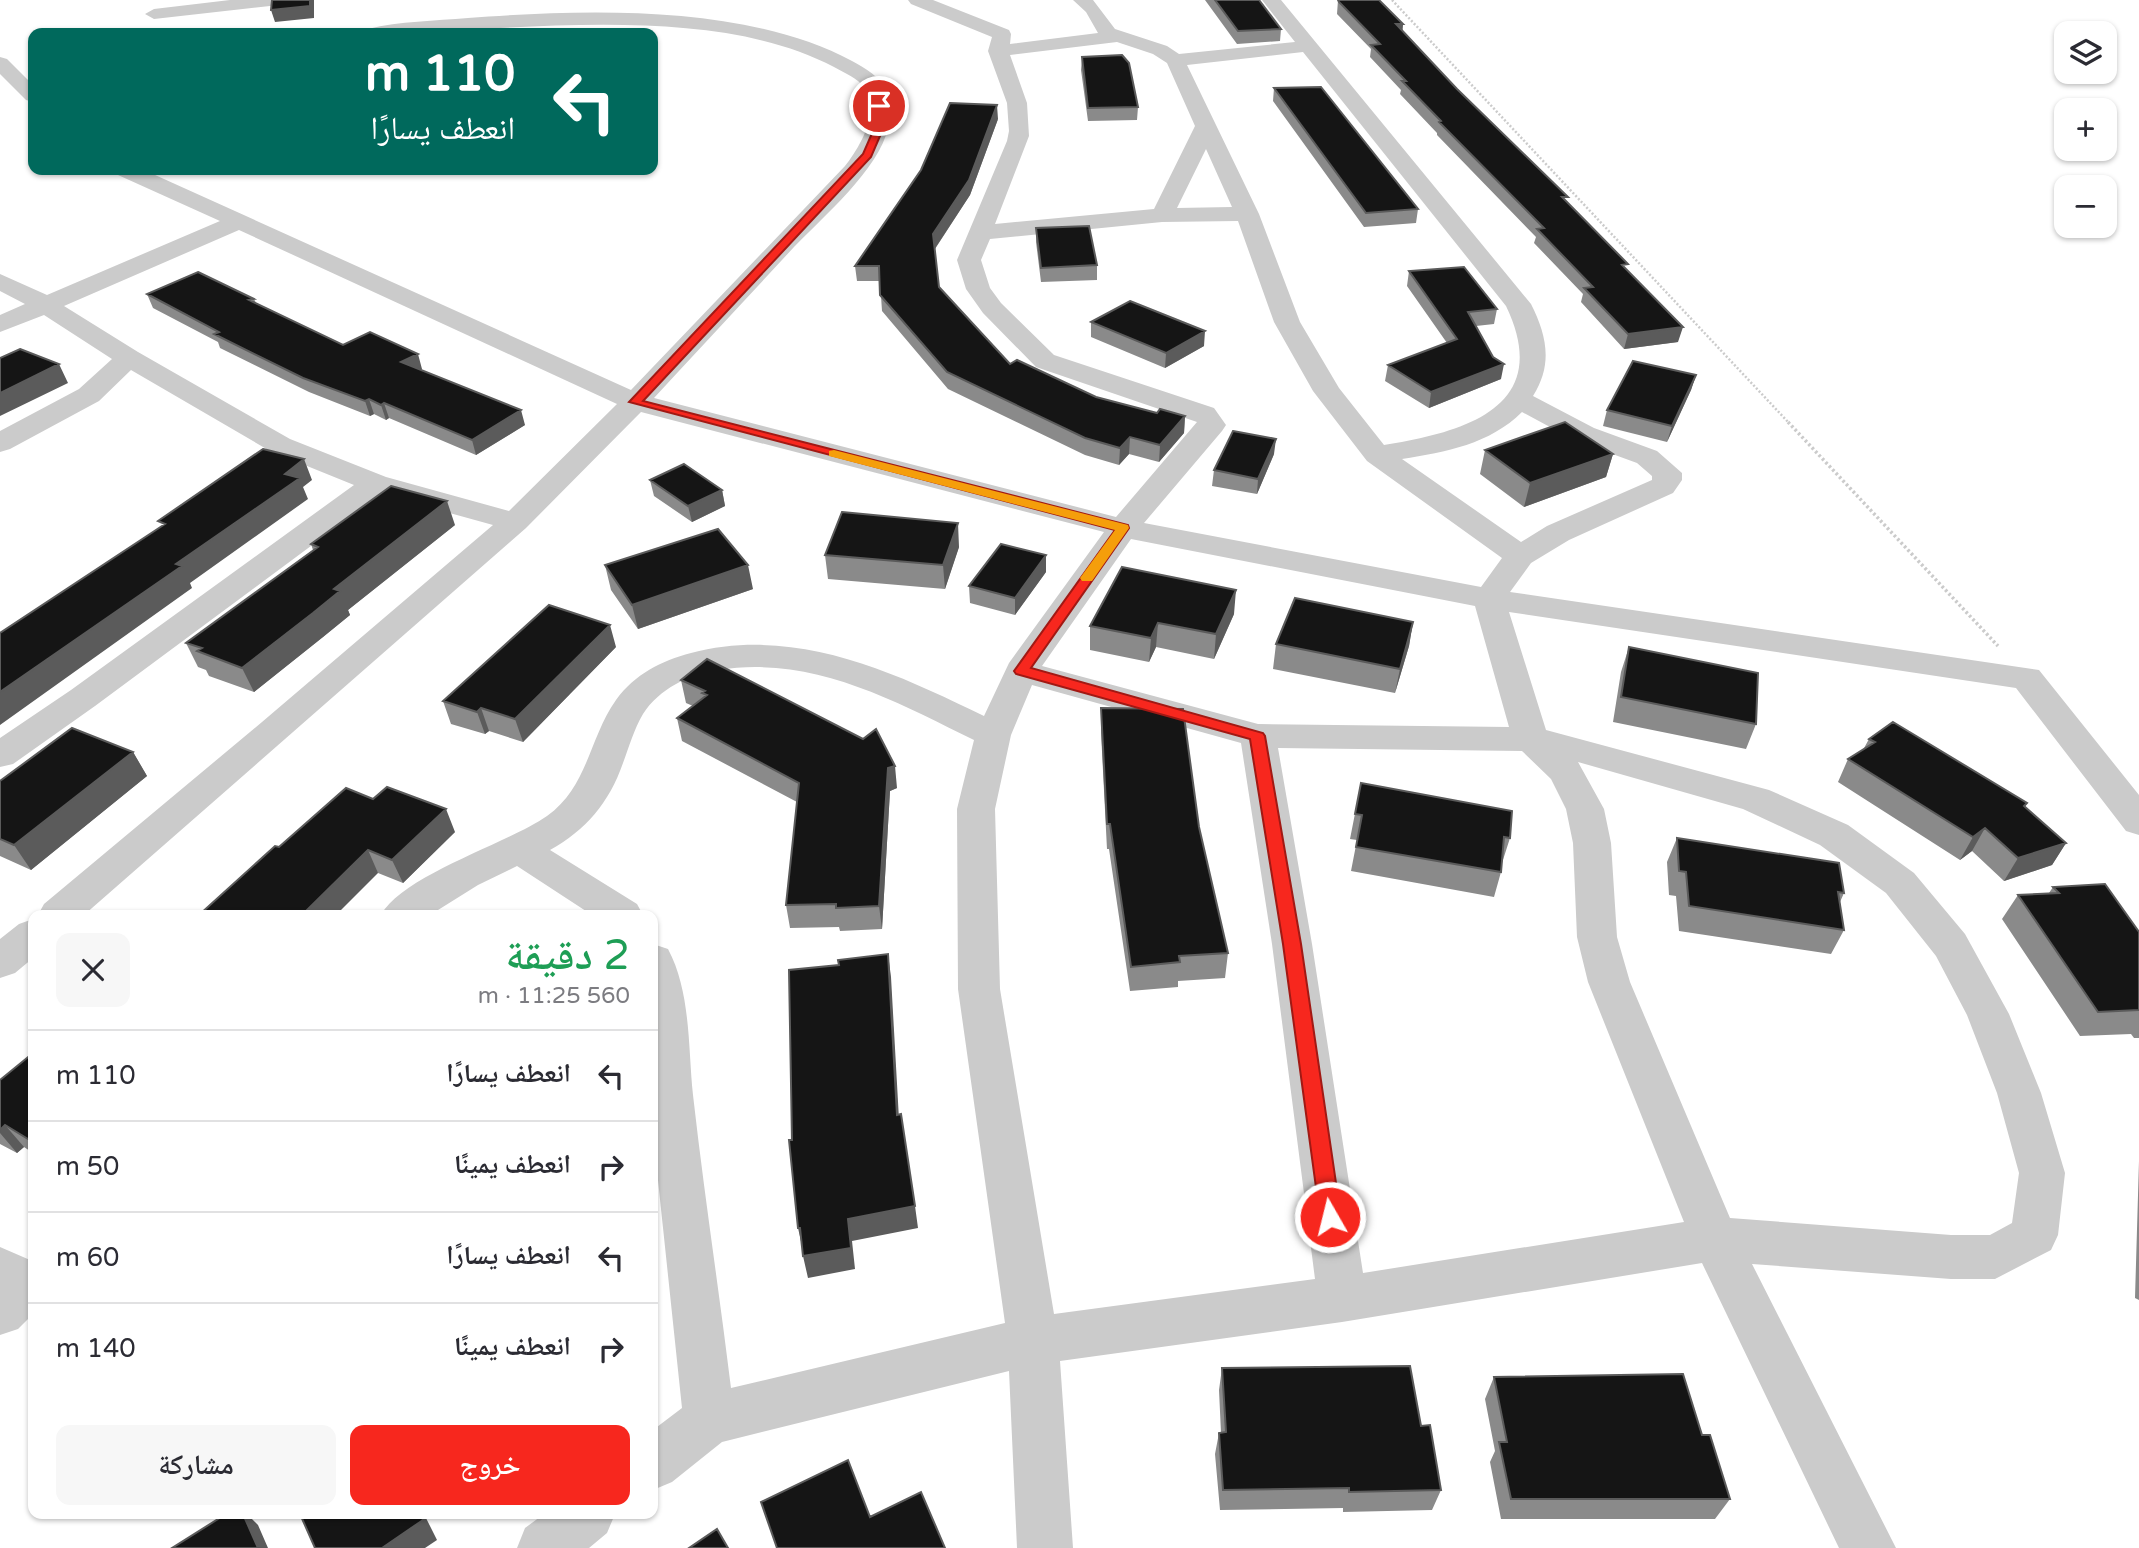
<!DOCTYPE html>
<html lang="ar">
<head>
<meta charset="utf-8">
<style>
	:root { --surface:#fff; --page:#f7f7f7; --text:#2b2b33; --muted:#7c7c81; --line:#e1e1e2; --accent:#f7271e }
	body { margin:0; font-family:"Varela Round","Noto Naskh Arabic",sans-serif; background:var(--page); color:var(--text); direction:rtl; height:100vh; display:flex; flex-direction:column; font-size:26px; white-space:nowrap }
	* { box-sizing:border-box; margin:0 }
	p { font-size:23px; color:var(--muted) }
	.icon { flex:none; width:38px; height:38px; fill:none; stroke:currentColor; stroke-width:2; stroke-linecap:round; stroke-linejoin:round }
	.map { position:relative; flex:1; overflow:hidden; direction:ltr }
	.side { position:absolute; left:28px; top:910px; width:630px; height:609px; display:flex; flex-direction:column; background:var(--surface); border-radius:14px; box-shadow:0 2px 5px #0004; direction:rtl }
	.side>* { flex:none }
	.guide { position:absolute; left:28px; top:28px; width:630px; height:147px; border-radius:14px; box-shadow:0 2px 5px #0004; direction:rtl; background:#00695c; color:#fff; overflow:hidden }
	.fabs { position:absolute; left:2054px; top:21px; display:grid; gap:14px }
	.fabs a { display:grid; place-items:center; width:63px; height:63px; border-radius:14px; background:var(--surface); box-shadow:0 2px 5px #0004; font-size:35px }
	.pin { position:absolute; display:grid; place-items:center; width:60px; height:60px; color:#fff; margin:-30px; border:4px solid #fff; border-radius:50%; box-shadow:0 2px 7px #0007 }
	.me { position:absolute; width:77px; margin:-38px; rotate:352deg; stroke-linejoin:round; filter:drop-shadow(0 0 5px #0008) }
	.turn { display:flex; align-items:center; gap:24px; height:147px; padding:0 28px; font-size:32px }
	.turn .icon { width:91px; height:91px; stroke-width:2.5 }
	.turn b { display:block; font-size:49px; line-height:60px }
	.round { display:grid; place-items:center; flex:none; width:74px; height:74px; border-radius:14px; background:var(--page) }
	.head { display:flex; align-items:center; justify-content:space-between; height:119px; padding:0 28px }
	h1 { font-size:42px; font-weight:600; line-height:52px; color:#1e9e55 }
	.primary-button { display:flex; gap:14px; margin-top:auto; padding:14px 28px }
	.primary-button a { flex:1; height:80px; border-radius:14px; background:var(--accent); color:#fff; font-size:28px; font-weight:600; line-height:80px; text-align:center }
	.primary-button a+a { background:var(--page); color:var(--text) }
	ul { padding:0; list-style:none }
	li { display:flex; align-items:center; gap:21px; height:91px; padding:0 28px; border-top:2px solid var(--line) }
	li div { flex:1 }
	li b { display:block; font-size:26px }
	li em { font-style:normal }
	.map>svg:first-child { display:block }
</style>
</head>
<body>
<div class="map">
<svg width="2139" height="1548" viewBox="0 0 2139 1548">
	<rect width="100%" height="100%" fill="#fff"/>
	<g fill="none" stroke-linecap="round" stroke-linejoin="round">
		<!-- path-far1 -->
		<path stroke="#cbcbcb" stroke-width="2.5" stroke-dasharray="2 2" stroke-linecap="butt" d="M1392 0 1789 423"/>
		<!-- path -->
		<path stroke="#cbcbcb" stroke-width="3.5" stroke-dasharray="2.5 2.5" stroke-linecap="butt" d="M1788 422 1998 646"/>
		<!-- minor -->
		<path fill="#cbcbcb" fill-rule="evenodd" d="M230 0H288L279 5 154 19 145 14 154 9Z
			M908 0H933L1009 30 1011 34 1010 44 1098 33 1086 12 1073 0H1093L1115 29 1167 46 1179 54 1295 42 1262 0H1281L1531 304C1547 336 1553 364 1533 396L1594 428 1657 451 1682 473V480L1673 493 1569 540 1531 563 1510 592 2039 670 2139 795V835L2126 831 2016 688 1509 612 1546 730 1769 790 1848 825 1914 873 1965 934 2009 1014 2041 1093 2065 1173 2058 1235 2051 1250 1995 1279H1951L1752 1264 1896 1548H1839L1702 1263 1342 1322 1060 1361 1073 1548H1017L1009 1371 722 1442 672 1482 653 1490V1430L682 1408 653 1133V944L668 949C691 992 688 1048 693 1095 704 1193 719 1290 731 1388L1005 1323 958 989 957 809 974 740C893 700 812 655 718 670 689 674 659 689 643 714 634 729 629 747 623 763 609 803 586 830 550 850L637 904 643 915H592L517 866 478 885 430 915H381C403 875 507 844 547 816 588 787 589 738 616 700 635 674 661 661 691 653 795 626 892 671 984 716L1009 663 1104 532 641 412 526 528 84 915H38L44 904 262 722 493 525 381 494 95 706 13 764 0 767V738L71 690 354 485 270 451 131 370 99 401 10 449 0 452V431L79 389 112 359 44 315 0 332V315L25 304 0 291V274L47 295 220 221 118 175 115 170H144L631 390 845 166C859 149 882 109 865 88 857 78 845 73 834 67 708 0 506 33 366 33L368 29C400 21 435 21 468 18 586 9 747 4 852 61 865 68 881 77 887 92 891 102 891 118 888 128 879 169 823 217 794 247 747 298 700 348 654 398L1116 517 1197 422 1036 367 983 313 966 289 957 260 1007 141 1009 131 1007 103 988 51 992 37 911 4ZM1117 42 1153 54 1167 63 1195 126 1154 209 995 224 1029 136 1027 103 1010 55ZM1303 52 1506 306C1555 408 1463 432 1384 445L1339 388 1300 322 1259 214 1187 65ZM1206 149 1232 207 1177 208ZM1238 221 1274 322 1313 391 1367 461 1502 558 1481 587 1144 523 1222 431 1226 425 1214 408 1054 355 1001 303 990 288 981 260 990 239 1162 222ZM239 230 617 404 509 511 386 477 290 439 138 352 64 306ZM1522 412 1574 440 1637 463 1652 476V480L1547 526 1521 542 1402 459C1446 452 1490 444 1522 412ZM1131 539 1475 606 1509 727 1258 724 1042 666ZM1032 685 1241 743 1272 944 1315 1279 1054 1314 1000 989 995 809 1011 735ZM1278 748 1522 751 1551 779 1566 809 1573 843 1577 937 1588 982 1684 1222 1363 1273 1312 944ZM1578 762 1743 809 1820 845 1886 893 1936 956 1967 1015 1997 1093 2019 1173 2012 1223 1990 1235H1951L1730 1218 1630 982 1617 937 1611 843 1604 809Z
			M0 57 7 59 33 85V102L26 100 0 74Z
			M33 919V958L15 973 0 978V939L19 924Z
			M0 1247 30 1260 33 1258V1314L18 1329 0 1335Z
			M544 1514H615L607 1533 589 1548H517L525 1528Z"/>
	</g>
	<!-- wall -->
	<path fill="#8a8a8a" d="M1205 0H1260V2L1281 29 1280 41 1237 44Z
		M1338 0H1379L1403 24 1402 31 1566 202 1627 270 1678 342 1624 349 1581 302 1583 294 1534 243 1536 237 1437 135V133L1400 94 1401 90 1370 57 1371 49 1337 14Z
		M1082 57 1138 107 1137 120 1088 121 1081 70Z
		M1274 88 1418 209 1416 223 1364 227 1273 101Z
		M998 119 970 195 935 249 939 287 1010 364 1096 397 1157 413 1185 416 1184 433 1159 462 1129 454 1119 465 1085 455 948 389 882 311 880 281H857L855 266Z
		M1036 228 1097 265V280L1041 282 1036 242Z
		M1409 271 1497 309 1494 324 1476 326 1493 357 1501 379 1429 408 1385 381 1388 365 1447 343 1407 286Z
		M147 294 254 299 256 303 343 345 422 369 420 370 525 425 476 455 389 418 386 420 374 414 370 416 309 392 220 348 218 342 153 308Z
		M1091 322 1204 346 1165 368 1091 337Z
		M1696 375 1691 390 1667 442 1603 426 1607 410Z
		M1485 450 1613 454 1606 477 1524 507 1480 474Z
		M1274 454 1257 494 1212 486 1214 470Z
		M650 480 722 490 725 506 692 522 654 496Z
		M455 525 348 610 350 615 323 637 254 692 209 676 206 670 198 667 186 643 313 550 311 544Z
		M959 547 945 589 828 579 825 555Z
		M605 565 753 589 638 629 611 590Z
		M1046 572 1015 615 970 603 969 586Z
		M1234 614 1214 659 1156 647 1149 662 1090 650V626Z
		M1413 622 1409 646 1395 693 1273 669 1276 644Z
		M616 647 523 742 489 731 485 734 451 724 443 701Z
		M1629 647 1756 724 1746 749 1613 722 1621 672Z
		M707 659 897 788 890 791 882 929 840 931 839 927 790 928 786 905 797 802 682 741 677 718 693 706 686 703 681 680Z
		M1101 708 1199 827 1228 953 1225 978 1178 981V987L1130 991 1109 849H1107L1101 732Z
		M1869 739 2027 803 2025 807 2066 843 2052 865 2004 881 1972 851 1960 860 1838 782 1848 759 1863 750Z
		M133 752 147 776 31 870 0 856V781Z
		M1361 783 1510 838 1502 863 1501 872 1494 897 1351 871 1357 840 1350 839Z
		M455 832 403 883 378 873 279 847Z
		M1677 838 1844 893 1840 902 1844 930 1831 954 1679 931 1676 896 1669 895 1667 862Z
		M2053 887 2139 932V1038H2134L2131 1034 2080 1036 2002 919 2018 895 2049 893Z
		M33 1053V1153L24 1147 17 1153 0 1144V1080Z
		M2139 1161V1300L2135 1298Z
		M1222 1368 1421 1426 1441 1490 1432 1510 1343 1512V1508L1220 1510 1215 1454 1219 1433H1221L1219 1390Z
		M1494 1377 1702 1435 1730 1499 1715 1519H1501L1490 1462 1495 1451 1485 1399Z"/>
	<!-- shaded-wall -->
	<path fill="#5b5b5b" d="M310 0H314V18L275 22 271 10Z
		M1396 24H1403L1402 36Z
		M997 105 998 119 970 195 934 250 933 234Z
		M1683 327 1678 342 1624 349 1628 334Z
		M1205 331 1204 346 1165 368 1166 353Z
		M418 354 422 369 406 377 401 362Z
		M59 364 68 383 0 416V393Z
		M1504 364 1501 379 1429 408 1431 392Z
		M1696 375 1691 390 1667 442 1672 426Z
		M369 399 374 414 370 416 365 401Z
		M384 403 389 418 386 420 381 405Z
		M521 410 525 425 476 455 472 440Z
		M1185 416 1184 433 1159 462 1160 445Z
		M1130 437 1129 454 1119 465 1120 448Z
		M1276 439 1274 454 1257 494 1258 479Z
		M1613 454 1606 477 1524 507 1530 483Z
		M304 459 312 480 303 487 308 499 190 583 192 588 0 725V692Z
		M722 490 725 506 692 522 688 506Z
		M447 501 455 525 348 610 350 615 323 637 254 692 242 668 334 589Z
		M958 523 959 547 945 589 943 565Z
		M1046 555V572L1015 615V598Z
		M748 565 753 589 638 629 632 605Z
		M1236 590 1234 614 1214 659 1216 634Z
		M1413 622 1409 646 1395 693 1400 669Z
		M1158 623 1156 647 1149 662 1151 638Z
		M610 625 616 647 523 742 515 719Z
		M481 708 489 731 485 734 477 712Z
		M133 752 147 776 31 870 14 845Z
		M895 766 897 788 890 791 882 929 879 906 888 768Z
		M446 809 455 832 403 883 392 860Z
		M1985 828 1972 851 1960 860 1973 837Z
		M2066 843 2052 865 2004 881 2018 858Z
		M368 850 378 873 336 915H302Z
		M888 954 891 977 900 1137 897 1115Z
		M5 1125 24 1147 17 1153 0 1133V1130Z
		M915 1206 918 1228 852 1241 855 1269 808 1278 803 1256 848 1219Z
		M798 1228H800L803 1250Z
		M243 1514H247L258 1525 268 1548H258Z
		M420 1514H424L437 1540 425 1548H382Z"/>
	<!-- building -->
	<path fill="#151515" stroke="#5b5b5b" stroke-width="2" d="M272 0H310V6L271 10Z
		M1215 0H1259L1281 29 1238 31Z
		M1338 0H1379L1403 24H1396L1457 89 1568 197H1562L1628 264 1622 265 1683 327 1628 334 1584 288 1593 287 1537 229 1544 228 1439 122 1441 121 1402 81H1406L1371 45 1380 44 1339 2Z
		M1122 55 1129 63 1138 107 1088 108 1082 57Z
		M1321 87 1418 209 1366 213 1274 88Z
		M950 103 997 105 969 180 933 234 939 287 1010 364 1017 360 1096 397 1157 413 1160 409 1185 416 1160 445 1130 437 1120 448 1085 438 947 372 880 295 879 266H855L921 170Z
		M1089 226 1097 265 1041 268 1036 228Z
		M1464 267 1497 309 1468 312 1493 357 1504 364 1431 392 1388 365 1457 339 1409 271Z
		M198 272 254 299 249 300 343 345 370 332 418 354 401 362 521 410 472 440 384 403 381 405 369 399 365 401 303 378 214 334 219 332 147 294Z
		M1130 301 1205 331 1166 353 1091 322Z
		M20 349 59 364 0 393V358Z
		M1633 361 1696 375 1672 426 1607 410Z
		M1565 422 1613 454 1530 483 1485 450Z
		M1233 431 1276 439 1258 479 1214 470Z
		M263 449 304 459 285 474 300 478 176 564 182 566 0 692V633L165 524 158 521Z
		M684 464 722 490 688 506 650 480Z
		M391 486 447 501 334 589 340 591 313 613 242 668 197 651 202 648 186 643 318 547 311 544Z
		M842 512 958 523 943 565 825 555Z
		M718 529 748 565 632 605 605 565Z
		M1001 544 1046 555 1015 598 969 586Z
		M1122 567 1236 590 1216 634 1158 623 1151 638 1090 626Z
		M1295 598 1413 622 1400 669 1276 644Z
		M549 605 610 625 515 719 481 708 477 712 443 701Z
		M1629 647 1758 673 1756 724 1621 697Z
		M707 659 863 739 876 729 895 766 888 768 879 906 836 908V904L786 905 799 783 677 718 707 695 702 693 705 691 681 680Z
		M1101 708 1183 709 1199 827 1228 953 1179 956 1180 962 1131 967 1110 824H1107Z
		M1893 722 2027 803 2024 806 2066 843 2018 858 1985 828 1973 837 1848 759 1875 742 1869 739Z
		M72 728 133 752 14 845 0 839V781Z
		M1361 783 1512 811 1510 838 1504 837 1501 872 1356 847 1362 815 1355 814Z
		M387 787 446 809 392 860 368 850 302 915H199L275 846 279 847 346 788 373 799Z
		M1677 838 1839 863 1844 893 1838 892 1844 930 1689 906 1686 872 1679 871Z
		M2105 884 2139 932V1010L2098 1012 2018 895 2059 893 2053 887Z
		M888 954 897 1115 901 1114 915 1206 848 1219 851 1248 803 1256 800 1228H798L789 1140H792L789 970 839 965 838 960Z
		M33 1053V1142L5 1125 0 1130V1080Z
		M1410 1366 1421 1426 1430 1425 1441 1490 1349 1492V1488L1223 1490 1219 1433 1226 1432 1222 1368Z
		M1683 1374 1702 1435H1710L1730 1499H1511L1499 1442H1507L1494 1377Z
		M848 1460 870 1517 921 1492 945 1548H777L761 1502Z
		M226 1514H243L258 1548H172Z
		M300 1514H420L423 1520 382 1548H315Z
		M717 1529 728 1548H689Z"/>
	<!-- route -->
	<path fill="#f7271e" stroke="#a11914" stroke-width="2" d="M879 104 884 106 886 122 871 157 643 401 1128 525 1129 528 1031 668 1263 733 1265 736 1301 944 1341 1217 1338 1223 1330 1226 1323 1223 1320 1217 1283 944 1250 739 1016 674 1014 671 1115 530 629 402 863 154 877 122 875 106Z"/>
	<!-- slow -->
	<path fill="#f59e0b" d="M834 450 1128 525 1129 528 1092 581H1082L1080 578 1115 530 829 456V451Z"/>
</svg>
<div class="fabs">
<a><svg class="icon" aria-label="layers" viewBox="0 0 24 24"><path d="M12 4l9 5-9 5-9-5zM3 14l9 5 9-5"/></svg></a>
<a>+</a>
<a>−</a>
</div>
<div class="pin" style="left:879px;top:106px;background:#d93025"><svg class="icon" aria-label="arrive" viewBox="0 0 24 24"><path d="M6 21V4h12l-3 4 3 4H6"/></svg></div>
<svg class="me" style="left:1330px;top:1217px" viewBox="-20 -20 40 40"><circle r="17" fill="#f7271e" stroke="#fff" stroke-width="3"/><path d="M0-11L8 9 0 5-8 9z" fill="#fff"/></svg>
<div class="guide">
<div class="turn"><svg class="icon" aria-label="left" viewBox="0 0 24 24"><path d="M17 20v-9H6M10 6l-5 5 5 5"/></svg><div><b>110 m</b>انعطف يسارًا</div></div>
</div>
<section class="side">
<div class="head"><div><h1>2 دقيقة</h1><p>560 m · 11:25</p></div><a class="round"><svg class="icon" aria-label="close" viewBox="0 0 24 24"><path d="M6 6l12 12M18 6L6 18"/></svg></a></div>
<ul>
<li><svg class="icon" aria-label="left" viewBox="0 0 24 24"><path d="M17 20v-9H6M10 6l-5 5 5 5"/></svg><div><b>انعطف يسارًا</b></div><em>110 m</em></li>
<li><svg class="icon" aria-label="right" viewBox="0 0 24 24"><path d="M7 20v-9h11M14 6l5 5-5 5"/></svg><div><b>انعطف يمينًا</b></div><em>50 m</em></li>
<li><svg class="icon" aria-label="left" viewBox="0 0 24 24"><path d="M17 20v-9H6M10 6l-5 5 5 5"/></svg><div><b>انعطف يسارًا</b></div><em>60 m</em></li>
<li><svg class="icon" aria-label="right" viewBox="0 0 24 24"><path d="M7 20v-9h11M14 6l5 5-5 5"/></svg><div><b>انعطف يمينًا</b></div><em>140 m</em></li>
</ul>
<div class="primary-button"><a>خروج</a><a>مشاركة</a></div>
</section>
</div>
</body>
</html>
